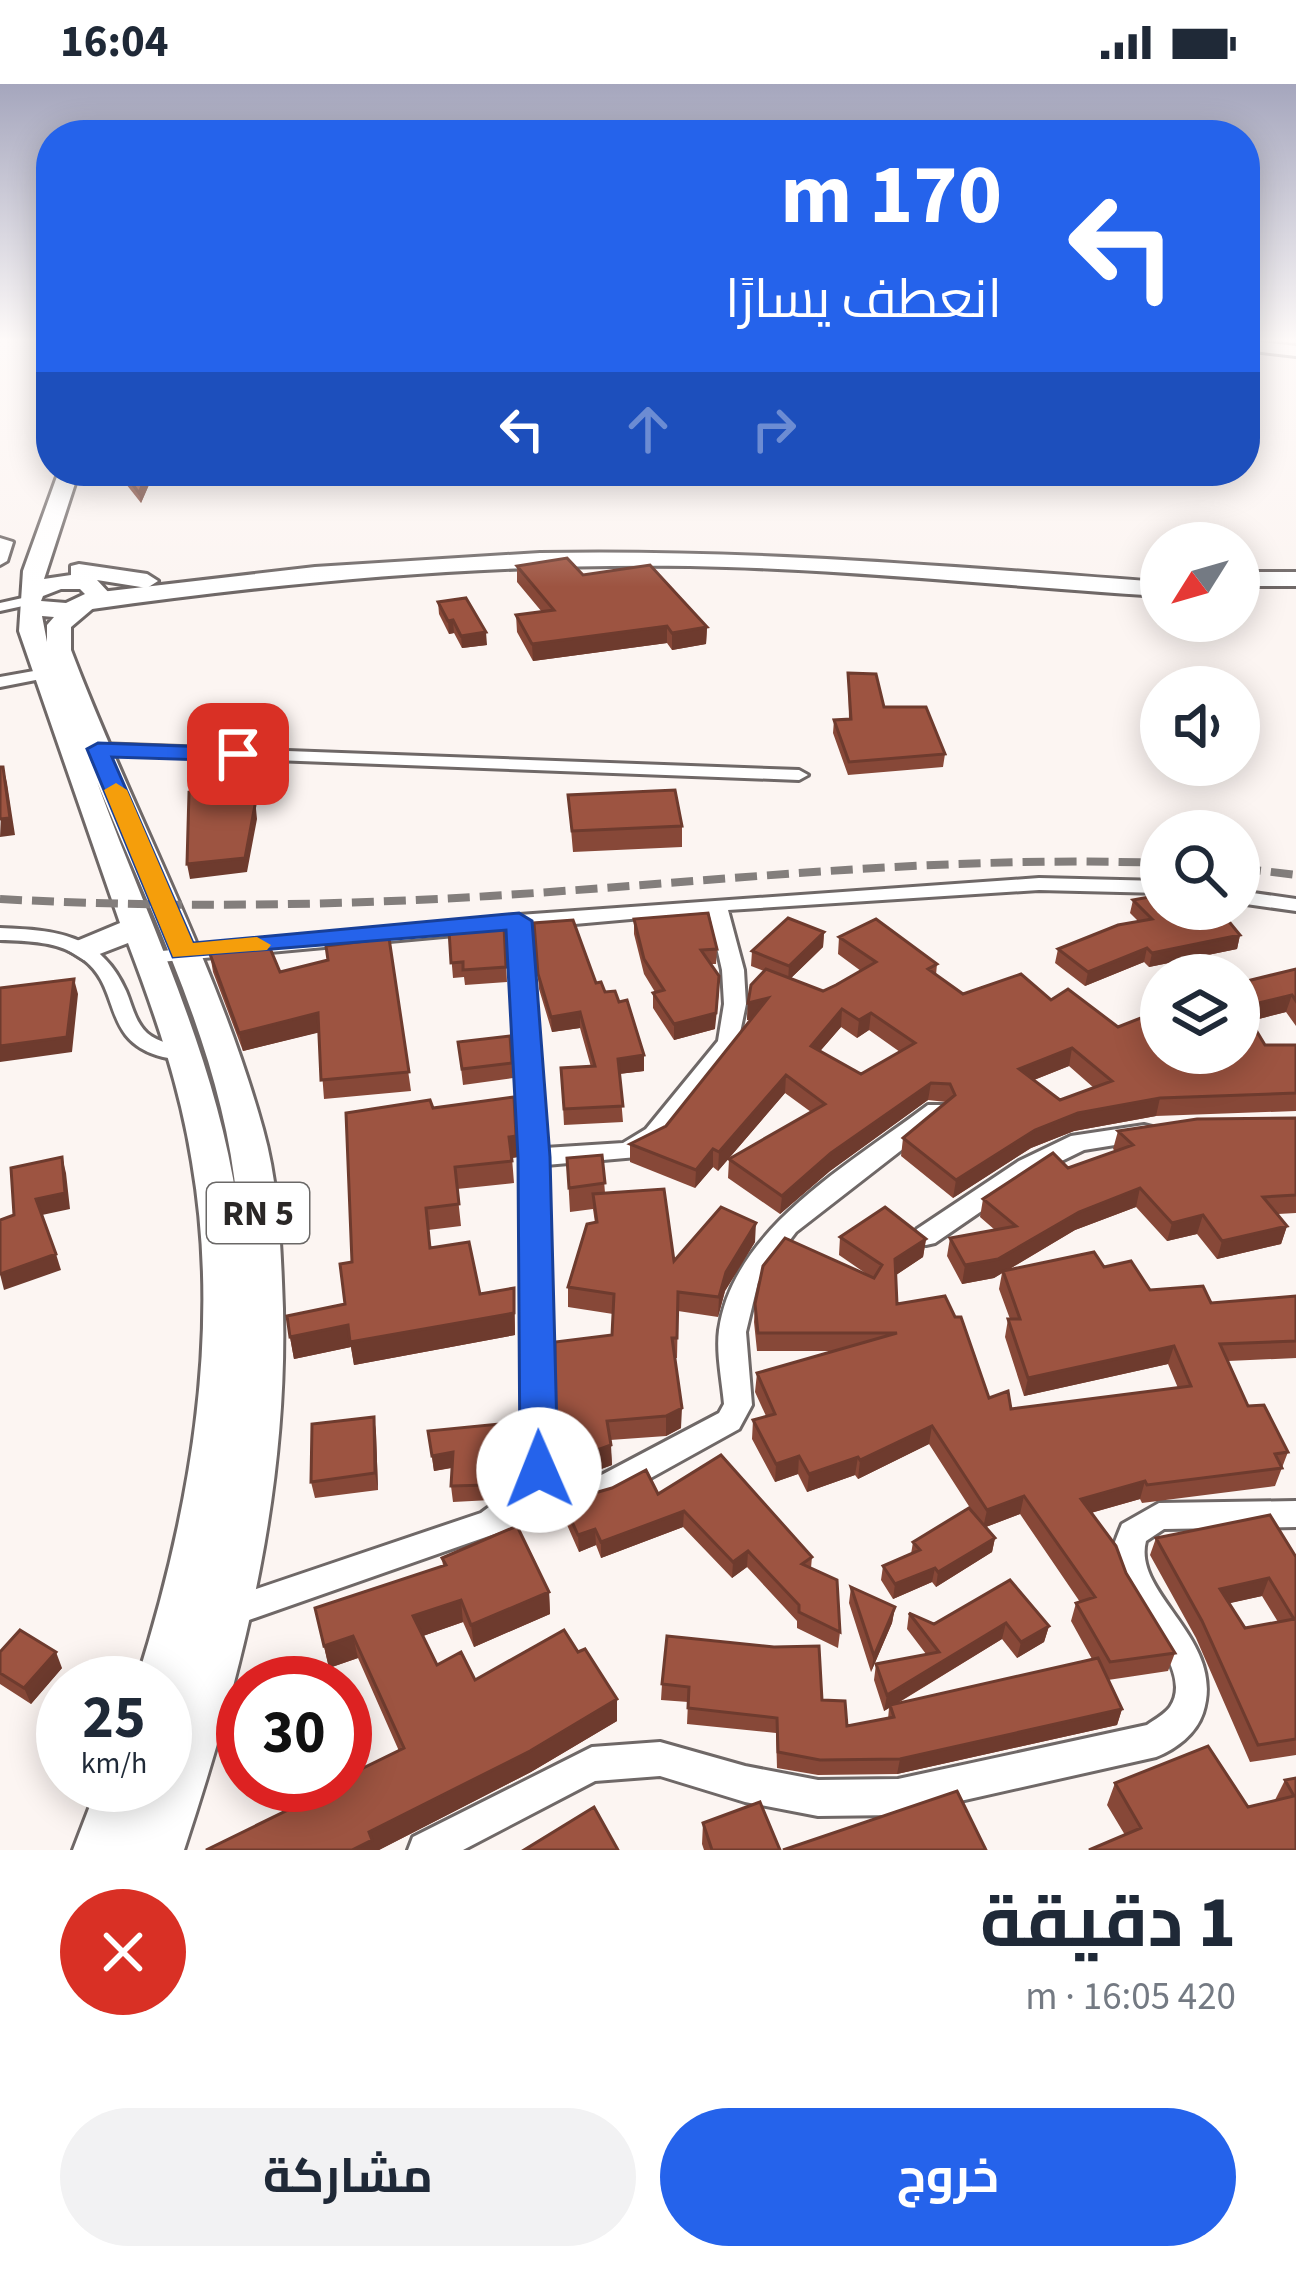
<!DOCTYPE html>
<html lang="ar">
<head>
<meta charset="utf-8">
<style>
	:root { --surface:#fff; --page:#f2f2f3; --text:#1f2937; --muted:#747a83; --accent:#2563eb }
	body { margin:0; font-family:"Source Sans 3",Cairo,sans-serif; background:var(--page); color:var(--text); direction:rtl; height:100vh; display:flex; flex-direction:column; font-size:45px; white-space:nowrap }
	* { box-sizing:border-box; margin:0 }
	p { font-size:39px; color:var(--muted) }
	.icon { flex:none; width:66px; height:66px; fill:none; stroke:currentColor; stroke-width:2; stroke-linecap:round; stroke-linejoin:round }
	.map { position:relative; height:1766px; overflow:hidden; direction:ltr }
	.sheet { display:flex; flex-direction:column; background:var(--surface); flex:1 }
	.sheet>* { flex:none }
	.hud { position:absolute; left:36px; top:36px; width:1224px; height:366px; border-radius:48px; box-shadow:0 6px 30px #0003; direction:rtl; background:#2563eb; color:#fff; overflow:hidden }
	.needle { width:78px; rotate:233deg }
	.tools { position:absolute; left:1140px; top:438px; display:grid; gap:24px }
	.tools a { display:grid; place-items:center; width:120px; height:120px; border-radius:50%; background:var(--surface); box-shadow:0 6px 30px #0003; font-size:60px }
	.speed { position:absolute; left:36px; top:1572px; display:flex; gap:24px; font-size:60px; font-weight:700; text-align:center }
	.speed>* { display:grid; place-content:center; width:156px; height:156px; border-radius:50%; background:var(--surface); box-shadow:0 6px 30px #0003; line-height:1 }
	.speed small { font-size:30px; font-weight:400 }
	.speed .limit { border:18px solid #d22; background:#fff; color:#111 }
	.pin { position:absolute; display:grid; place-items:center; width:102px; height:102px; color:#fff; margin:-51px; border-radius:24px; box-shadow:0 6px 18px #0006 }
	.me { position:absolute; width:132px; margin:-66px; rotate:359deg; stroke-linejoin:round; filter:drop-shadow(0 0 9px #0008) }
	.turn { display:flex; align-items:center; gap:42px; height:252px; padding:0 60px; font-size:54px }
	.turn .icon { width:156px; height:156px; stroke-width:2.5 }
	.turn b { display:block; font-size:84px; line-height:102px }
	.lanes { display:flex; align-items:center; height:114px; padding:0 60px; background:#0003; justify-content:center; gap:60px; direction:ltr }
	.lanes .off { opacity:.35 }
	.round { display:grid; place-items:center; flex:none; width:126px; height:126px; border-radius:63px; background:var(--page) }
	.summary { display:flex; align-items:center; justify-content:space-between; height:204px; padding:0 60px }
	h1 { font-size:72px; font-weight:700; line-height:90px }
	.button { display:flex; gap:24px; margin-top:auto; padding:24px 60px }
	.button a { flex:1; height:138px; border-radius:72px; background:var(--accent); color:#fff; font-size:48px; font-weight:700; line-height:138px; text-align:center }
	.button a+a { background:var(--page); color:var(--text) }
	.status { display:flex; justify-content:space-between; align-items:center; height:84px; padding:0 60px; background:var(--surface); direction:ltr }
	.status svg { height:33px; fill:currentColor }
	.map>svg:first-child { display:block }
</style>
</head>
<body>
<div class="status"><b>16:04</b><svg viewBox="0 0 49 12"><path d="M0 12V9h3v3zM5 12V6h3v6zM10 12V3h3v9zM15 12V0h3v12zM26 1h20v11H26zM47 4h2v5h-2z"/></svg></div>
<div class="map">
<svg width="1296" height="1766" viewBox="0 0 1296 1766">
	<rect width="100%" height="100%" fill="#fcf5f2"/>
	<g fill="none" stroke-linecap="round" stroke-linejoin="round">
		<!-- minor casing -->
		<g stroke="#6f6867" stroke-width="6">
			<path id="minor" d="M0 454 13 458 7 477 0 481Z
				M27 513 32 514V520L0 527V519Z
				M45 585 51 587V593L0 603V593Z
				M98 660 799 686 808 691 799 696 92 669 89 665Z
				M1039 794 1161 797V809L1039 806 728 826 744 886 746 920 737 963 662 1057 637 1073 546 1081 554 1386 541 1411 592 1396 719 1329 724 1320C722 1297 716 1269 719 1246 733 1144 852 1079 928 1021H944L948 1027 944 1033 796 1148 758 1198 746 1248 752 1321 739 1345 611 1416 503 1447 232 1542 221 1537 216 1527 221 1517 481 1429 512 1406 524 1385 522 1073 509 846 149 879 142 877 139 873 142 869 519 831ZM709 828 722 886 724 920 718 957 646 1045 623 1059 545 1064 530 844Z
				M1239 807 1296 815V827L1239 819Z
				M0 844C56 846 101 850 126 907 132 921 135 938 147 949 159 959 176 961 191 965L194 970 191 975C180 977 174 975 163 973 100 957 123 905 83 875 59 857 28 857 0 856Z
				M1144 1041 1152 1043 1156 1049 1152 1055 1084 1066 1037 1089 935 1159 926 1161 917 1159 913 1152 917 1145 1019 1077 1071 1052Z
				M1296 1417V1443L1164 1445 1146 1457C1132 1511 1227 1555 1203 1629 1196 1650 1176 1665 1156 1673L898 1731 818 1732 745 1718 660 1692 595 1697 463 1766H408L413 1753 592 1663 660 1658 745 1682 818 1696 898 1695 1147 1641C1154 1636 1165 1630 1170 1623 1200 1579 1108 1514 1113 1467 1114 1458 1119 1448 1122 1440L1159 1419Z"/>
		</g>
		<!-- primary casing -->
		<g stroke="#6f6867" stroke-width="6">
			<path id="primary" d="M59 387H79L44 495 71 491V482L79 480 147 490 158 497 147 504 97 496 110 510 71 543V566C132 727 217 879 263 1045 277 1095 280 1147 282 1198 292 1395 245 1581 184 1766H73L98 1701H165V1656L177 1618 165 1623V1599H136C189 1432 222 1253 192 1078 180 1002 155 930 128 859L84 876 68 866 72 859 120 839 19 547 23 487ZM61 505H80L85 510 66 519 41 517 43 512ZM42 532 54 533 47 541V558ZM97 698C152 832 224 972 237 1118 215 971 148 837 97 698Z"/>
		</g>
		<!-- motorway casing -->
		<g stroke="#6f6867" stroke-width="6">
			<path id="motorway" d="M1245 256 1296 262V272L1245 266Z
				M540 469C748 465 954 483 1161 498V512C1004 502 847 485 690 482 489 479 290 497 92 525L79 517 92 509 315 483Z
				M1239 488H1296V502H1239Z"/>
		</g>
		<!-- minor -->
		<use href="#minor" fill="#fff" fill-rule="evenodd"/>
		<!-- primary -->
		<use href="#primary" fill="#fff" fill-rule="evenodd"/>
		<!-- motorway -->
		<use href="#motorway" fill="#fff" fill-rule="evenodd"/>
		<!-- rail -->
		<path stroke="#837e7c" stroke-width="8" stroke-dasharray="22 10" stroke-linecap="butt" d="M1239 784 1296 791
			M0 815C164 824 327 822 490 812 714 798 936 771 1161 779"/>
	</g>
	<!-- wall -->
	<path fill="#874838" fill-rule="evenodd" d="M126 387H155L141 419 126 400Z
		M517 482 583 491 707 543 706 560 672 566 667 559 533 577 517 548 516 531 542 528 517 498Z
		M438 518 487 561 462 564 454 549 449 550 439 530Z
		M848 589 884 623 945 670 943 683 848 691 833 649 834 636 849 635Z
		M568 711 682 742V763L573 768Z
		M1133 816 1240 851 1237 865 1149 883 1144 878 1085 902 1055 879 1058 865 1138 837 1130 829Z
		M634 835 717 865 716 880H711L715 945 674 956 653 924V909L655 908 644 890 634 850Z
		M534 839 605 908 644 987 619 990 623 1038 564 1041 561 984 591 983 580 944 552 948 539 905Z
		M504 842 507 898 465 901 464 893 453 894 449 846Z
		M824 848 823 863 791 894 823 907 861 887 838 870 839 853 937 880 936 891 963 910 1051 916 1118 943 1150 930 1154 913 1161 912V969L1239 899 1296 885V942L1286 928 1251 937 1265 961H1296V1027L1156 1032 1074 1047 1031 1064 953 1114 901 1072 903 1054 946 1018 928 1016 830 1087 780 1130 728 1094 729 1075 811 1028 785 1009 718 1087 713 1083 695 1104 630 1078V1060L666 1042 751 936H747L748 919 764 887 751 882 752 867ZM841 943 857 954 869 946 900 968 861 990 820 967ZM1069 982 1094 1004 1060 1016 1034 996Z
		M389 854 411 1007 324 1015 319 948 243 967 213 888 210 870 280 888 328 876Z
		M510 952 513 994 463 1001 458 958Z
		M514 1013 518 1073 512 1074 514 1099 457 1105 461 1142 428 1146 430 1164 480 1210 514 1204 515 1251 354 1281 351 1263 294 1275 290 1253 345 1220 433 1024Z
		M1296 1034V1129L1278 1130 1287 1142 1281 1160 1217 1175 1197 1150 1167 1157 1136 1123 1075 1146 1008 1186 1104 1183 1150 1206 1211 1219 1296 1212V1274L1228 1277 1248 1322 1288 1368 1275 1402 1142 1419 1140 1415 1091 1429 1175 1569 1168 1587 1108 1596 1122 1625 1117 1641 897 1690 818 1691 777 1684 776 1649 687 1640 688 1618 661 1616 662 1600 822 1616 847 1642 888 1635 889 1624 884 1627 874 1596 876 1580 926 1570 907 1545 909 1529 934 1540 1010 1496 1049 1542 1044 1558 1017 1574 1002 1555 898 1619 1092 1575 1071 1537 1076 1519 1080 1518 1020 1430 986 1443 995 1454 992 1468 936 1503 932 1498 893 1515 881 1496 883 1482 911 1470 913 1458 974 1430 929 1360 858 1395 855 1391 807 1408 798 1390 775 1398 752 1355 753 1336 766 1332 755 1308 757 1289 834 1267H757L754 1238 755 1220 868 1191 839 1171 840 1153 926 1155 923 1173 896 1191 897 1220 989 1314 1011 1325 1178 1304 1168 1280 1024 1312 1005 1253 1008 1235H1010L999 1205 1002 1189 994 1194 962 1200 947 1172 950 1154 995 1146 980 1133 983 1115 1115 1067 1113 1065 1118 1047Z
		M602 1071 605 1109 674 1177 755 1158 725 1207 718 1233 678 1227 677 1274H675L681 1344 666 1352 610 1356 612 1381 555 1402 554 1382 612 1251 613 1230 568 1223V1203L595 1139 593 1125 570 1128 567 1074Z
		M374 1333 376 1349 378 1406 315 1414 311 1398Z
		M511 1339 512 1397 491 1416 453 1418 451 1402 452 1384 434 1387 428 1347Z
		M658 1410 812 1473 811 1484 840 1548 838 1564 797 1544V1537L747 1483 732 1494 683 1443 601 1474 596 1461 579 1468 564 1434 563 1418Z
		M1156 1454 1296 1473V1671L1250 1678 1196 1554 1150 1471ZM1262 1512 1278 1538 1245 1544 1229 1519Z
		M442 1474 549 1508 550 1530 474 1563 463 1538 423 1552 437 1581 475 1596 578 1568 617 1615V1637L531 1688 379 1766H206L345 1701 399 1667 358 1574 329 1584 315 1524 443 1482Z
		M851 1503 895 1523 892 1539 871 1588 849 1519Z
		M0 1568 62 1584 31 1620 0 1600Z
		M1296 1694V1766L1125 1751 1107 1721 1115 1699 1248 1723 1275 1716 1285 1696Z
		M703 1739 780 1766H704L702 1760Z"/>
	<!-- shaded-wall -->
	<path fill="#6e3b2e" d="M148 387H155L141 419 139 409Z
		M453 536 454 549 449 550 448 537Z
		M667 542V559L533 577 532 560Z
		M707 543 706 560 672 566V549Z
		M486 548 487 561 462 564 461 552Z
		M251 674 257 735 247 788 190 795 187 780Z
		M3 683 7 699 15 751 0 753Z
		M824 848 823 863 788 897 789 882Z
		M1240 851 1237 865 1149 883 1152 869Z
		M1147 864 1144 878 1085 902 1088 888Z
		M74 895 78 910 72 968 0 978V962Z
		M719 907 715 945 674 956V940Z
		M1292 911 1286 928 1239 940 1242 923Z
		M768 914 767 931 747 936 748 919Z
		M842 925 841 943 809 980 811 962Z
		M580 928V944L552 948 551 933Z
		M318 929 321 948 243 967 239 949Z
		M871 929 869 946 857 954 859 936Z
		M1072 964 1069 982 1016 1003 1019 985Z
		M644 971V987L618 990V975Z
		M786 991 785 1009 718 1087 719 1068Z
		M931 999 928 1016 830 1087 780 1130 782 1112 831 1069Z
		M1160 1014 1156 1032 1074 1047 1031 1064 953 1114 956 1096 1035 1046 1078 1029Z
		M516 1052 518 1073 511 1074 509 1053Z
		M713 1065V1083L695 1104 696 1086Z
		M62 1073 66 1089 70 1125 42 1131 36 1115Z
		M1140 1104 1136 1123 1075 1146 994 1194 962 1200 965 1181 1079 1128Z
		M1203 1131 1197 1150 1167 1157 1172 1139Z
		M756 1139 755 1158 725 1207 718 1233 719 1213 726 1188Z
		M1287 1142 1281 1160 1217 1175 1222 1157Z
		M926 1155 923 1173 893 1193 895 1175Z
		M56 1170 61 1186 4 1206 0 1190Z
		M514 1204 515 1251 354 1281 351 1263 294 1275 290 1253Z
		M1174 1262 1168 1280 1024 1312 1028 1294Z
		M682 1324 681 1344 666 1352V1332Z
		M374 1333 376 1349 378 1406 375 1389Z
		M511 1339 512 1397 491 1416 489 1401Z
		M932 1342 929 1360 858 1395 860 1376Z
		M611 1361 612 1381 555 1402 554 1382Z
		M453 1368 455 1383 434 1387 432 1372Z
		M799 1372 798 1390 775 1398 776 1380Z
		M858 1373 855 1391 807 1408 809 1390Z
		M1145 1397 1140 1415 1076 1433 1081 1415Z
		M1024 1412 1020 1430 983 1444 987 1426Z
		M684 1427 683 1443 601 1474V1458Z
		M595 1445 596 1461 579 1468 578 1451Z
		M995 1454 992 1468 936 1503 938 1488Z
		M748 1467 747 1483 732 1494 733 1478Z
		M935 1484 932 1498 893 1515 895 1500Z
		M1269 1494 1262 1512 1213 1523 1220 1505Z
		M549 1508 550 1530 474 1563 471 1541Z
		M461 1516 463 1538 417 1554 413 1532Z
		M895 1523 892 1539 871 1588 874 1572Z
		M1006 1539 1002 1555 884 1627 887 1611Z
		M1049 1542 1044 1558 1017 1574 1021 1558Z
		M353 1552 358 1574 329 1584 324 1562Z
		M56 1568 62 1584 31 1620 24 1604Z
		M617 1615V1637L531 1688 379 1766H352L369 1748Z
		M1122 1625 1117 1641 897 1690 900 1675Z"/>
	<!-- building -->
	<path fill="#9d5441" stroke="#6e3b2e" stroke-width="3" fill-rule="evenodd" d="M126 387H148L139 409 124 389Z
		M567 474 583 491 650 481 707 543 672 549 667 542 532 560 516 531 554 526 517 482Z
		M466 514 486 548 461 552 453 536 448 537 438 518Z
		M848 589 876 590 884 623H926L945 670 849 678 834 636 851 635Z
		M242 670V674H251L255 721 245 774 187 780 189 708 200 707 204 673Z
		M0 683H3L10 734 0 735Z
		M675 706 682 742 572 747 568 711Z
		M1160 811 1161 825H1175L1183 833 1222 829 1240 851 1152 869 1147 864 1088 888 1058 865 1118 841 1152 835 1133 816Z
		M708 829 717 865 701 866 719 892 716 929 674 940 653 909 664 906 644 875 634 835Z
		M788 834 824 848 789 882 752 867Z
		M876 835 937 880 928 885 963 910 1021 890 1051 916 1068 905 1118 943 1161 926V969H1239V899L1296 885V917L1292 911 1242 923 1265 961H1296V1009L1160 1014 1078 1029 1035 1046 956 1096 903 1054 955 1011 950 1000 931 999 831 1069 782 1112 729 1075 825 1020 786 991 719 1068 713 1065 696 1086 630 1060 666 1042 768 914 748 919 751 901 766 885 823 907 836 901 876 878 839 853ZM842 925 859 936 871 929 915 959 861 990 811 962ZM1072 964 1112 997 1060 1016 1019 985Z
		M573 836 596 899 601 898 605 908 615 907 619 918 627 916 644 971 618 975 623 1022 564 1025 561 984 595 982 580 928 551 933 538 890 534 839Z
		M504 842 506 883 463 886V878L451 879 449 846Z
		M389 854 409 988 321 996 318 929 239 949 210 870 267 857 280 888 328 876 326 862Z
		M74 895 67 953 0 962V904Z
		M510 952 512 979 462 985 458 958Z
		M514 1013 516 1052 509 1053 512 1077 455 1083 459 1120 426 1124 430 1164 469 1158 480 1210 514 1204V1229L350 1258 348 1241 290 1253 287 1232 345 1220 340 1180 352 1178 346 1029 430 1016 433 1024Z
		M1296 1034V1111L1263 1113 1287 1142 1222 1157 1203 1131 1172 1139 1140 1104 1079 1128 998 1175 965 1181 950 1154 1016 1142 983 1115 1053 1069 1068 1084 1133 1061 1118 1047 1197 1035Z
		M602 1071 605 1099 569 1104 567 1074Z
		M62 1073 65 1109 36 1115 56 1170 0 1190V1136L14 1131 11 1084Z
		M664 1105 674 1177 721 1123 756 1139 726 1188 719 1213 678 1208 677 1254H672L682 1324 666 1332 607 1337 611 1361 554 1382 555 1258 612 1251 614 1210 568 1203 587 1140 597 1138 593 1110Z
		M885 1123 926 1155 895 1175 897 1220 945 1212 955 1233H961L989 1314 1008 1307 1011 1325 1191 1302 1174 1262 1028 1294 1008 1235H1020L1003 1187 1094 1168 1104 1183 1131 1177 1150 1206 1203 1202 1211 1219 1296 1212V1257L1220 1260 1248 1322 1264 1321 1288 1368 1275 1370 1282 1384 1147 1401 1145 1397 1081 1415 1116 1462 1126 1489 1175 1569 1110 1578 1076 1519 1095 1513 1024 1412 987 1426 932 1342 860 1376 858 1373 809 1390 799 1372 776 1380 753 1336 775 1330 757 1289 897 1249H758L755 1220 763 1182 785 1154 874 1194 882 1181 840 1153Z
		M374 1333 375 1389 311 1398 312 1340Z
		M511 1339 510 1382 489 1401 451 1402 453 1368 432 1372 428 1347Z
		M721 1371 812 1473 802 1480 837 1496 840 1548 799 1528V1521L748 1467 733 1478 684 1427 601 1458 595 1445 578 1451 563 1418 612 1404 646 1386 658 1410Z
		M969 1424 995 1454 938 1488 935 1484 895 1500 883 1482 920 1466 913 1458Z
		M1270 1431 1296 1473V1655L1258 1661 1202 1537 1156 1454ZM1269 1494 1294 1535 1245 1544 1220 1505Z
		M517 1442 549 1508 471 1541 461 1516 413 1532 437 1581 461 1568 475 1596 564 1546 578 1568 585 1565 617 1615 530 1667 369 1748 372 1756 352 1766H206L339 1701H345V1698L351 1695 349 1691 404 1664 353 1552 324 1562 315 1524 446 1481 442 1474Z
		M1010 1496 1049 1542 1021 1558 1006 1539 887 1611 876 1580 939 1568 909 1529 934 1540Z
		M851 1503 895 1523 874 1572Z
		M20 1546 56 1568 24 1604 0 1589V1568Z
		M667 1552 774 1563 819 1562 822 1616 845 1617 847 1642 894 1633 890 1621 1098 1574 1122 1625 900 1675 820 1676 778 1668 777 1634 688 1624 689 1603 662 1600Z
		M1208 1662 1248 1723 1294 1712 1285 1696 1296 1694V1766H1089L1141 1744 1115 1699Z
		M957 1707 986 1766H783Z
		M760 1718 780 1766H712L703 1739Z
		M594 1723 618 1766H524Z"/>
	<!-- sky -->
	<linearGradient id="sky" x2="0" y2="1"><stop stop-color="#a5a6bd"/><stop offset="0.51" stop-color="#fefaf9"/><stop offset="1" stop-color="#fefaf9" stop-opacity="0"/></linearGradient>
	<rect width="1296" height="503" fill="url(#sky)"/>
	<!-- route -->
	<path fill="#2563eb" stroke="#184099" stroke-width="3" d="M98 659 238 664 249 670 238 677 112 673 193 859 519 829 532 837 550 1073 558 1386 553 1398 539 1403 525 1398 520 1386 518 1073 506 846 173 873 87 665Z"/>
	<!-- slow -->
	<path fill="#f59e0b" d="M116 699 127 706 193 859 257 853 271 861 267 866 173 873 104 706Z"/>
	<g text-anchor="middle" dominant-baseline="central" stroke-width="12" stroke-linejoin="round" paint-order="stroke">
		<!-- shield labels -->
		<rect fill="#fff" stroke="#6a6867" stroke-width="3" x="207" y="1099" width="102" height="60" rx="9"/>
		<g font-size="36" font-weight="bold" fill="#2a2726">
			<text x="258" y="1129">RN 5</text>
		</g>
	</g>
</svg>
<div class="tools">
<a><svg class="needle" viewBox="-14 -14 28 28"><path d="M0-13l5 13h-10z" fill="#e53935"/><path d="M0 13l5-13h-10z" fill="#747a83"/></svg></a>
<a><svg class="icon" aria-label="sound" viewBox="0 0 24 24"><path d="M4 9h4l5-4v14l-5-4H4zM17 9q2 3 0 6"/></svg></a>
<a><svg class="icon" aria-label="search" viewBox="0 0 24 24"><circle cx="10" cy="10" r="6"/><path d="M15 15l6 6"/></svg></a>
<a><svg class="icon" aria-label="layers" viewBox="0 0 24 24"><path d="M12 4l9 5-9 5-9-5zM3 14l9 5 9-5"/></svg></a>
</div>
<div class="speed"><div>25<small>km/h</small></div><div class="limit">30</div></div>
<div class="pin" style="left:238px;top:670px;background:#d93025"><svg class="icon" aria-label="arrive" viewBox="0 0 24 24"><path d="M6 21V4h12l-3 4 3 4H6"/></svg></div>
<svg class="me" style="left:539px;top:1386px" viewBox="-20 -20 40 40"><circle r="19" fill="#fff"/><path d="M0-13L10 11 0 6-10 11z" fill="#2563eb"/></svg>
<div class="hud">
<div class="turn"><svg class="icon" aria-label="left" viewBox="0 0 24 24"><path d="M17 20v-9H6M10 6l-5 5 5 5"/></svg><div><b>170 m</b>انعطف يسارًا</div></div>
<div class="lanes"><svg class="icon" aria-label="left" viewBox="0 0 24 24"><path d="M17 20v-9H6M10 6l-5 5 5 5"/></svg><svg class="icon off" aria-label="ahead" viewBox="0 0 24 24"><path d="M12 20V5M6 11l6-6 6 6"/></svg><svg class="icon off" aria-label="right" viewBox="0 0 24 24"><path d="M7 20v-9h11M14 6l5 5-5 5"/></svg></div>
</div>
</div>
<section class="sheet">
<div class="summary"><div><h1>1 دقيقة</h1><p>420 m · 16:05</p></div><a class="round" style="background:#d93025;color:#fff"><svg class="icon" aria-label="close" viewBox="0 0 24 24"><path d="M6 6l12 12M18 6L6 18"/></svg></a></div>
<div class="button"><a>خروج</a><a>مشاركة</a></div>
</section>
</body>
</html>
